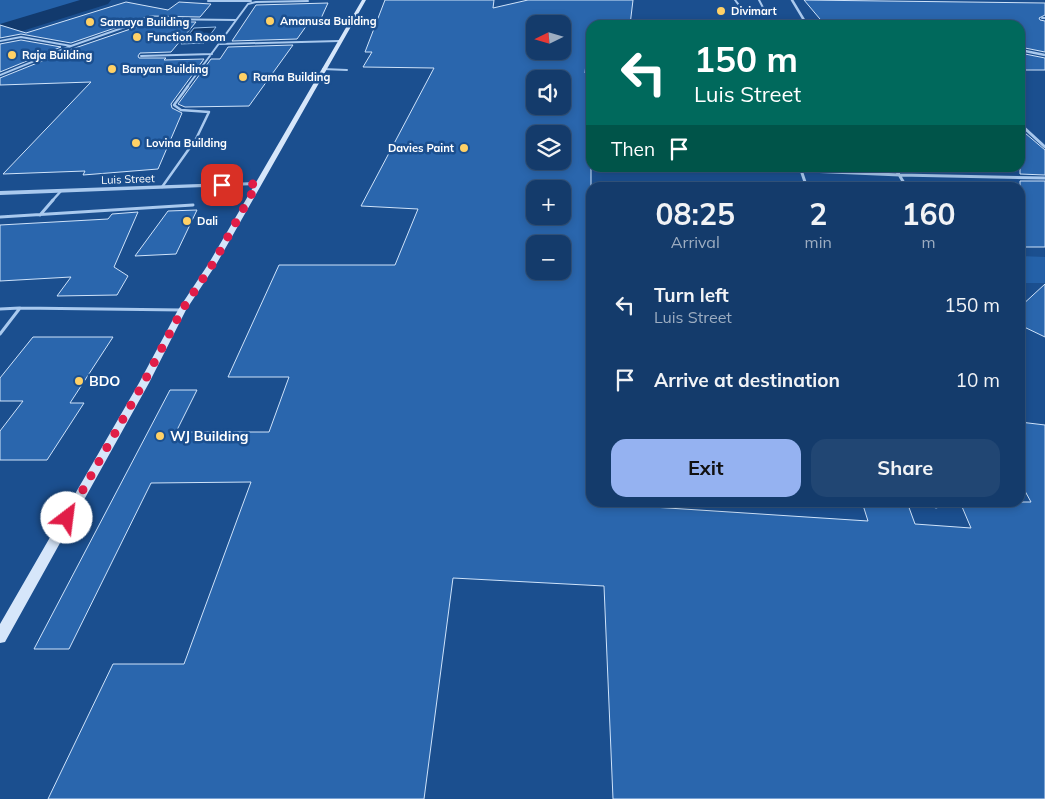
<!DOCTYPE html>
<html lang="en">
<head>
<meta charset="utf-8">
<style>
	:root { --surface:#143b6b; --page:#214673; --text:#f1f3f6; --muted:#9dadc1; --line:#33557e; --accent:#95b2f1 }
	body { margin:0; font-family:Mulish,sans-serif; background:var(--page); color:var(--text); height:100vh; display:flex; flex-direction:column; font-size:19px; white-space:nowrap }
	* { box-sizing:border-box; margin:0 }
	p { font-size:16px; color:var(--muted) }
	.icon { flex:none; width:28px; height:28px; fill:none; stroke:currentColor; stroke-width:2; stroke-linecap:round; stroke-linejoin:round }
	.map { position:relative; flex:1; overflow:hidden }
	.side { position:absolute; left:586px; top:182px; width:439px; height:325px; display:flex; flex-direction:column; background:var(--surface); border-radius:15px; box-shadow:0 2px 8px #0003,0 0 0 1px var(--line) }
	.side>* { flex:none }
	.guide { position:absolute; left:586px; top:20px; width:439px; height:152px; border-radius:15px; box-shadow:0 2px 8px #0003,0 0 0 1px var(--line); background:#00695c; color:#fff; overflow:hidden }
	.needle { width:32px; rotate:265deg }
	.tools { position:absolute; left:526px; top:15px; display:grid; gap:10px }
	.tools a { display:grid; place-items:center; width:45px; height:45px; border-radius:10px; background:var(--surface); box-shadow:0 2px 8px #0003,0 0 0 1px var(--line); font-size:25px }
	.pin { position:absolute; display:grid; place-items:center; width:42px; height:42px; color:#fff; margin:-21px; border-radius:10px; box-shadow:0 2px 8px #0006 }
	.me { position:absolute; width:55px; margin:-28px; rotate:30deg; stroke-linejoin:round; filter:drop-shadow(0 0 4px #0008) }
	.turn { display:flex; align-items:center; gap:18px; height:105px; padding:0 25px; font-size:22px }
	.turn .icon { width:65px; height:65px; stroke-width:2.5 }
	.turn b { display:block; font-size:35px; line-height:42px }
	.then { display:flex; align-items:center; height:48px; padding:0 25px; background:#0003; gap:10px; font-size:19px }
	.eta { display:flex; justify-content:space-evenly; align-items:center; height:85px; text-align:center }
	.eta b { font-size:30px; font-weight:700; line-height:35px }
	.action { display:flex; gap:10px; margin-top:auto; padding:10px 25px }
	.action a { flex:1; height:58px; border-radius:15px; background:var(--accent); color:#111; font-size:20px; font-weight:700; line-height:58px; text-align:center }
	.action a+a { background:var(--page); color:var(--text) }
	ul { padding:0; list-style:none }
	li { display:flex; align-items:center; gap:15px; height:75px; padding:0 25px }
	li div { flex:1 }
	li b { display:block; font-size:19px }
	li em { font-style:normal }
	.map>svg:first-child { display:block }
</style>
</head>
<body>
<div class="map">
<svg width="1045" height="799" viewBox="0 0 1045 799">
	<rect width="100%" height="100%" fill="#1b4f8f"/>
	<!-- green -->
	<path fill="#2461a8" d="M0 0H84L0 28Z
		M1020 256 1045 257V283H1020Z"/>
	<!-- water -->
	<path fill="#123a6d" stroke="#9cc4f0" d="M216 27 204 43 181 44 194 28Z"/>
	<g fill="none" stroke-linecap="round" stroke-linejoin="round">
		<!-- river -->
		<path fill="#123a6d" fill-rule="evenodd" d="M80 0H111L108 4 0 38V24Z"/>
	</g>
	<!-- building -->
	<path fill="#2a66ad" stroke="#cfe3fa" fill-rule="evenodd" d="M385 0H494L493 8 528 0H633L630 25H590L585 73H591V503L868 521 862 502H907L915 524 971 528 960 502H1031L1020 482V422L1045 425V799H613L604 586 453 578 424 799H48L113 664H184L251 482 151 483 69 649H34L170 390H197L176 432H269L289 377H228L279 265H395L418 209 361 206 434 68 363 67 372 52H365ZM535 24H562V51H535ZM535 79H562V106H535ZM535 134H562V161H535ZM535 189H562V216H535ZM535 244H562V271H535Z
		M804 0 1045 3V15L1039 18 1040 20 1045 21V52L1020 47V25L873 22 875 25H825Z
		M126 2 168 10 179 2 211 4 200 17 150 16 71 43 21 34 0 38V25L26 33Z
		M328 3 318 25H307L297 39 232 41 256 5Z
		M151 22H196L171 52 140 53 138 56 139 58H166L164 60 204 59 171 104 172 108 182 113 158 169 83 175 85 171 3 174 91 82 0 85V78L72 49Z
		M21 40 61 47 0 72V44Z
		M293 45 249 106 185 107 178 104 211 59H220L228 47Z
		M1020 53 1045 58V70H1020Z
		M1020 133H1025L1045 150V175L1020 174Z
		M1020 181H1045V247H1020Z
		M197 210 176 254 135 256 168 211Z
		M138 212 114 267 128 276 117 295 57 296 71 277 0 281V225L108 219 112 214Z
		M1045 284V337L1020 325V307Z
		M33 337H113L70 403H84L47 460H0V431L23 401H0V378Z"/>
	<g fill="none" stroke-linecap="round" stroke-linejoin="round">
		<!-- service-far2 -->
		<path stroke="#a9c9ee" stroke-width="2" d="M735 0C746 14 748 18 767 15L759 0
			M208 1H251
			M1042 18H1045
			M0 41 21 37 71 46
			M220 44 339 41
			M141 56 212 54
			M323 69 347 70
			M0 75 71 46 142 21 151 19 236 20
			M187 87 248 4 256 2 308 1"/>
		<!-- service-far1 -->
		<path stroke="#a9c9ee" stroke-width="2.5" d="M162 187 196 139 209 112 181 110 174 105 188 86
			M52 201 61 191"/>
		<!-- service -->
		<path stroke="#a9c9ee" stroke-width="3" d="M40 215 53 200
			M0 217 193 205
			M20 308 182 310
			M0 309 20 308 0 334"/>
		<!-- minor-far2 -->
		<path stroke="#a9c9ee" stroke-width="2.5" d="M792 0 807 25
			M1020 50 1045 55"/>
		<!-- minor-far1 -->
		<path stroke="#a9c9ee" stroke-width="3" d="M1020 124 1045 147
			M895 168 907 188
			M761 169 900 175 1045 178
			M801 170 807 188"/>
		<!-- minor -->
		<path stroke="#a9c9ee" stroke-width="5" d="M934 502 936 506"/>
		<!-- tertiary -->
		<path fill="#a9c9ee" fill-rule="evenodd" d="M257 182 260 184 259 185 0 195V191Z"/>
		<!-- secondary -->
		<path fill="#d6e6fa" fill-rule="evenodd" d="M362 0H366L217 263 186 310 149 383 5 642 0 643V624L139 383 178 310 209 263Z"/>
	</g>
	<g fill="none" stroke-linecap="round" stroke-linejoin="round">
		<!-- route -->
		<path stroke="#e11d48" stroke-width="9" stroke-dasharray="0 16.2" d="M67 518 144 382 182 310 214 262 257 184 222 185"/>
	</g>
	<!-- markers -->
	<g fill="#ffd166" stroke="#1b4f8f" stroke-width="2">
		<circle cx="721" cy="11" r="5"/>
		<circle cx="270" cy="21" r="5"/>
		<circle cx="90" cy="22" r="5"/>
		<circle cx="137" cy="37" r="5"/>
		<circle cx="12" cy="55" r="5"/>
		<circle cx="112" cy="69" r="5"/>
		<circle cx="243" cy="77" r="5"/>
		<circle cx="136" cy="143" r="5"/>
		<circle cx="464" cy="148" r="5"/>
		<circle cx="187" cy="221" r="5"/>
		<circle cx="79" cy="381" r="5"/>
		<circle cx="160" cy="436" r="5"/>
	</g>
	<g text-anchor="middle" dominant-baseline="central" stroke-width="5" stroke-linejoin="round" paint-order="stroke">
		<!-- far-poi labels -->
		<g font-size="11" font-weight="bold" fill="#fff" stroke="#1b4f8f" text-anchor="start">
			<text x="731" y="11">Divimart</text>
			<text x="280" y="21">Amanusa Building</text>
			<text x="100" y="22">Samaya Building</text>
			<text x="147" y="37">Function Room</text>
			<text x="22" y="55">Raja Building</text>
			<text x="122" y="69">Banyan Building</text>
			<text x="253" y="77">Rama Building</text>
			<text x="146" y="143">Lovina Building</text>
			<text x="454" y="148" text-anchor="end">Davies Paint</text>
			<text x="197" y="221">Dali</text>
		</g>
		<!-- far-street labels -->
		<g font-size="11" fill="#fff" stroke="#1b4f8f">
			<text transform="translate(128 179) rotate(-2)">Luis Street</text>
		</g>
		<!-- poi labels -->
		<g font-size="14" font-weight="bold" fill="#fff" stroke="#1b4f8f" text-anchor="start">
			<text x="89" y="381">BDO</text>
			<text x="170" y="436">WJ Building</text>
		</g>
	</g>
</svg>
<div class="tools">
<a><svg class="needle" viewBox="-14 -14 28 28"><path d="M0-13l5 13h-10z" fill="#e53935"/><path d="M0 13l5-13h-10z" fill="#9dadc1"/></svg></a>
<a><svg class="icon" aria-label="sound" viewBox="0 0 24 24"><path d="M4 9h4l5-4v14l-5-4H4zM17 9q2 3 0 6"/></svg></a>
<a><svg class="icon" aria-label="layers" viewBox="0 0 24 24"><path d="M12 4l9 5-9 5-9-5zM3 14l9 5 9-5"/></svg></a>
<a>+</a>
<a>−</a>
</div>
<div class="pin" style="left:222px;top:185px;background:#d93025"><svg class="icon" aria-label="arrive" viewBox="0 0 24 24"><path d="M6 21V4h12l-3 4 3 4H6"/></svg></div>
<svg class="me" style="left:67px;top:518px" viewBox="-20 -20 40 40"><circle r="19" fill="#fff"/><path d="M0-13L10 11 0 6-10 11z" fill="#e11d48"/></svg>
<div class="guide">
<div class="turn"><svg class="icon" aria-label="left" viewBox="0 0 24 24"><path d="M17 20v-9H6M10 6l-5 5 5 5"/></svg><div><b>150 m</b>Luis Street</div></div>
<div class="then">Then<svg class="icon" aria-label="arrive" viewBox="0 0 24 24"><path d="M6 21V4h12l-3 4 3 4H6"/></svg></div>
</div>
<section class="side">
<div class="eta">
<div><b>08:25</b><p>Arrival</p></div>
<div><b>2</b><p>min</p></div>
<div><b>160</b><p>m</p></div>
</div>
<ul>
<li><svg class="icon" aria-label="left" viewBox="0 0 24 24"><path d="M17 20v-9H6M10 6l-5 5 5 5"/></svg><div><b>Turn left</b><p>Luis Street</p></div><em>150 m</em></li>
<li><svg class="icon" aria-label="arrive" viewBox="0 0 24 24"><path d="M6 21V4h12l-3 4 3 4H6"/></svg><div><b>Arrive at destination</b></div><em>10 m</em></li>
</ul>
<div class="action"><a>Exit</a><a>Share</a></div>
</section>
</div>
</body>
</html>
